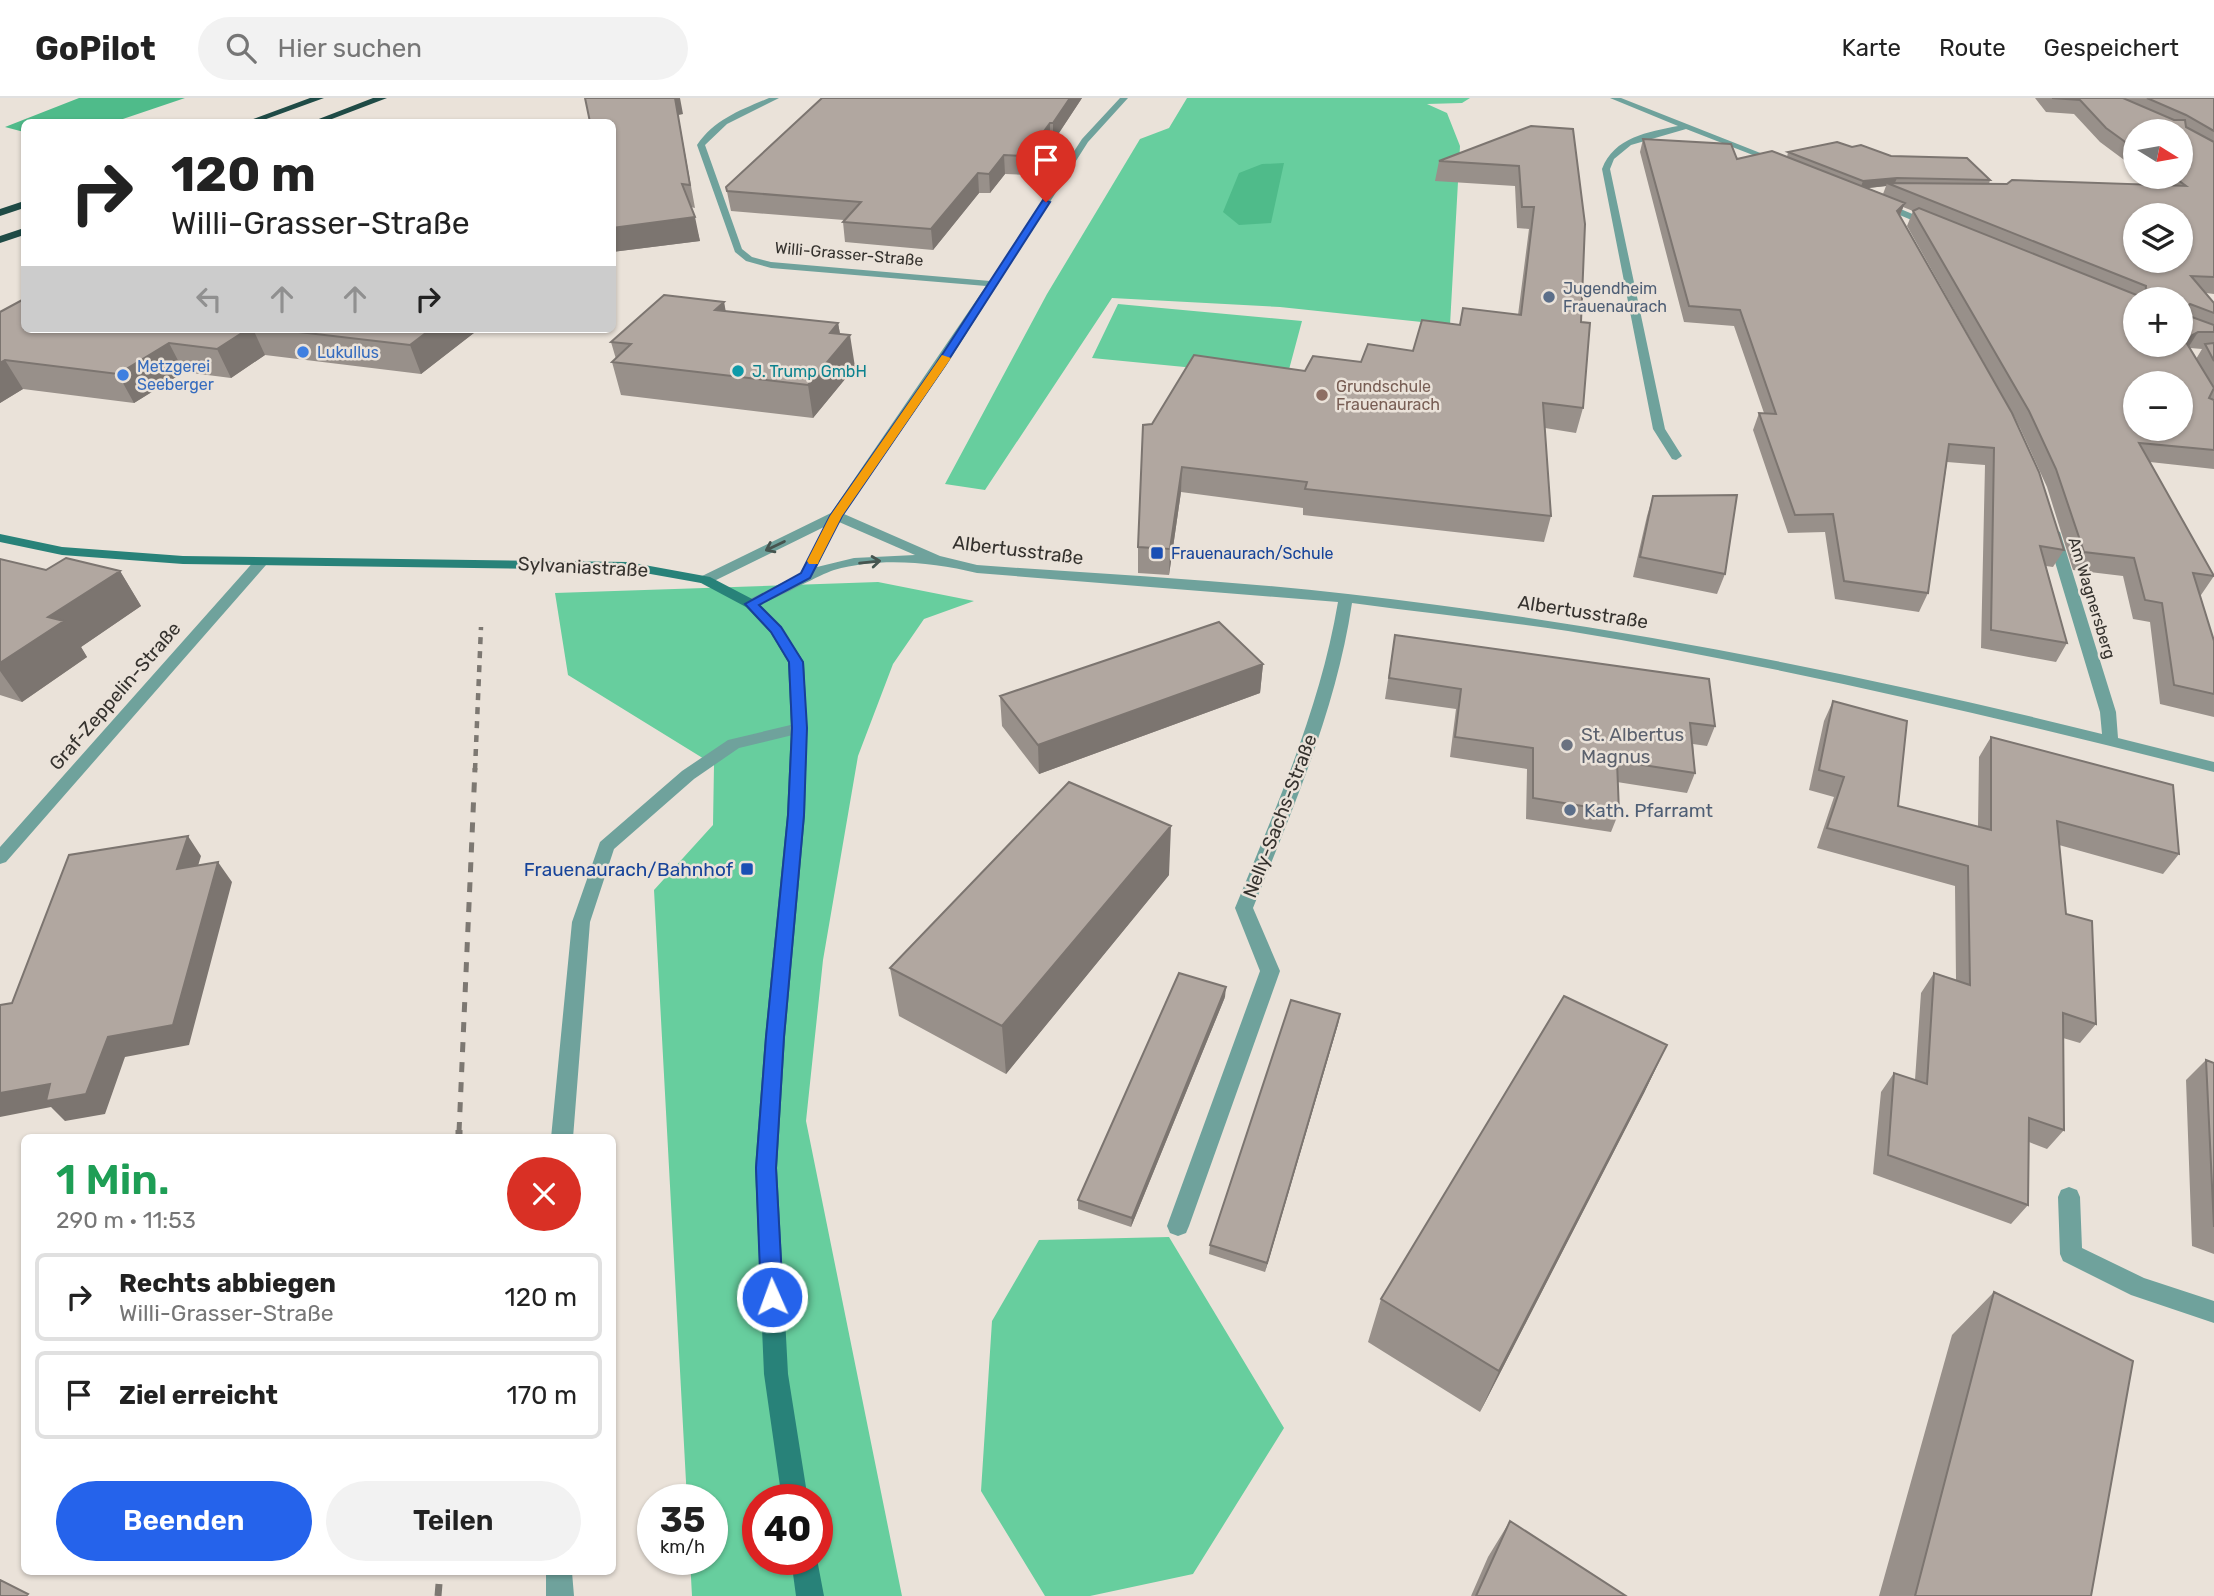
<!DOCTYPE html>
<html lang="de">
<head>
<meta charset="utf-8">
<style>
	:root { --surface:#fff; --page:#f2f2f2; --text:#222; --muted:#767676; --line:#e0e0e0; --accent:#2563eb }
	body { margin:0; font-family:Rubik,sans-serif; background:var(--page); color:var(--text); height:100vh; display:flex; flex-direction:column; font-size:26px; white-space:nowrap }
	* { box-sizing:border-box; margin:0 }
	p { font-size:23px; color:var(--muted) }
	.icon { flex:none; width:38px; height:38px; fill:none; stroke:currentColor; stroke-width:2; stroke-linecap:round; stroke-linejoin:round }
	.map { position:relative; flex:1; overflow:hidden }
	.panel { position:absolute; left:21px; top:1036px; width:595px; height:441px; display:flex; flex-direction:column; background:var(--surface); border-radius:10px; box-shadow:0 2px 5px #0004 }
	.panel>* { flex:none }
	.banner { position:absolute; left:21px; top:21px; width:595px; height:214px; border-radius:10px; box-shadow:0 2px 5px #0004; background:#fff; color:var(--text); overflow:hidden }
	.needle { width:46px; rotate:101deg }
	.fabs { position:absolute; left:2123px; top:21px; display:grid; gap:14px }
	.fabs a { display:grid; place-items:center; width:70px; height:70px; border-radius:50%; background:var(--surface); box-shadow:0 2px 5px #0004; font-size:35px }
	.speed { position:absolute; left:637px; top:1386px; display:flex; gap:14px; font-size:35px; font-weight:700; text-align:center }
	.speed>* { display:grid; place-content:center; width:91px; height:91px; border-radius:50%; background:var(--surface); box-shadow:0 2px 5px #0004; line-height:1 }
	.speed small { font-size:18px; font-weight:400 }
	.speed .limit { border:10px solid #d22; background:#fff; color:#111 }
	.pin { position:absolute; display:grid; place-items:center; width:60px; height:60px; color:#fff; margin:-72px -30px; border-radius:50% 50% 50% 0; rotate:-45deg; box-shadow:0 0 7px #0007 }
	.pin .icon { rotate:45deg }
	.me { position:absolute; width:77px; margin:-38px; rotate:358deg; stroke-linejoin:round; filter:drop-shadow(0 0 5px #0008) }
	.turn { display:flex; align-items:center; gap:24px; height:147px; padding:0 35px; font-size:32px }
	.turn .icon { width:91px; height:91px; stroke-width:2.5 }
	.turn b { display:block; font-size:49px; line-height:60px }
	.lanes { display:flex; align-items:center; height:66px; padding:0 35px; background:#0003; justify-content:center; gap:35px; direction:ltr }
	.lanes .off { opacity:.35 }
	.round { display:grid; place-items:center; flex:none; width:74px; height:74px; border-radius:37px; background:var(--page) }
	.headline { display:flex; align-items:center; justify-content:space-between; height:119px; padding:0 35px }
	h1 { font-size:42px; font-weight:600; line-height:52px; color:#1e9e55 }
	.button { display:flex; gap:14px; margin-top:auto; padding:14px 35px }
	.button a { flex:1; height:80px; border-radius:42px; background:var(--accent); color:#fff; font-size:28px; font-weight:600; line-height:80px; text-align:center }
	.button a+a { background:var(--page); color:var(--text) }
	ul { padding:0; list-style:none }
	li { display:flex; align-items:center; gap:21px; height:88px; margin:0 14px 10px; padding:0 21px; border:4px solid var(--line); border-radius:10px }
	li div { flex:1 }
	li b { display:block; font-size:26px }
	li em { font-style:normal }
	header { display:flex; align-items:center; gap:42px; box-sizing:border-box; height:98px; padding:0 35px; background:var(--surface); border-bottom:2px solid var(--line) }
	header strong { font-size:33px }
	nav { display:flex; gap:38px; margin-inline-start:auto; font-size:24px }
	.search { width:490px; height:63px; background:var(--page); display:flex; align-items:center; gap:18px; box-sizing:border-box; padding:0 24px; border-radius:38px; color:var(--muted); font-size:26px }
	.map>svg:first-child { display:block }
</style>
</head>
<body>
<header>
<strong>GoPilot</strong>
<div class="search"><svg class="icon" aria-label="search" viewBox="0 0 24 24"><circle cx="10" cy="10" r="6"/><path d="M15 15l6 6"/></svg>Hier suchen</div>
<nav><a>Karte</a><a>Route</a><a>Gespeichert</a></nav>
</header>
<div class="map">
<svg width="2214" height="1498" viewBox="0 0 2214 1498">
	<rect width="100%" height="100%" fill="#eae2d9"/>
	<!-- green -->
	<path fill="#67ce9e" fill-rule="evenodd" d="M1187 0H1470L1462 5 1427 6 1447 15 1460 48 1450 227 1280 209 1112 200 985 392 945 386 1047 196 1140 41 1169 30Z
		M1118 206 1302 223 1287 279 1092 260Z
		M878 484 974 503 924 521 893 566 858 658 823 862 806 1023 902 1498H692L690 1461H712V1402H687L654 792 713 727 714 667 568 577 555 495ZM758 1402H817V1461H758Z
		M1169 1139 1284 1330 1193 1476 1090 1498H1045L981 1393 992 1223 1039 1142Z"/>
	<!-- forest -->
	<path fill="#4fbb8a" d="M79 0H185L114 24H24V34L5 29Z
		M1284 65 1271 125 1239 127 1223 114 1239 75 1262 66Z"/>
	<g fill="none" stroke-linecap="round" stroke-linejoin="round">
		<!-- lane -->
		<path fill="#6fa29c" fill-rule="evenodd" d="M799 625 807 630 805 634 739 650 694 681 614 751 590 824 573 1040H551L572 824 600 744 682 673 728 642Z
			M546 1474H572L574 1498H546Z"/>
		<!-- street -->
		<path fill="#6fa29c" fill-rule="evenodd" d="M769 0H779L727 26 705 47 742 151 752 159 771 164 990 183 1082 41 1120 0H1128L1088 44 947 266 844 416 940 458 977 467C1100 476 1225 482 1348 496 1602 525 1854 574 2102 636L2100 614 2046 434 2053 430 2060 434 2116 614 2118 640 2214 664V674C2000 620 1786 569 1568 533 1496 522 1424 515 1352 505 1336 612 1293 710 1253 810L1280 873 1189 1128 1186 1135 1178 1138 1170 1135 1167 1128 1260 873 1235 810C1276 709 1320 611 1338 504L977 475C931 464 880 459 834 472 815 478 759 512 746 509L744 506 746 503 800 476 824 429 710 485H700V479L831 415 986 188 771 170 746 163 735 154 697 47C715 21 741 12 769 0ZM839 424 915 457 854 460 817 469Z
			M1610 0H1621L1783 64 1776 66 1686 31 1631 47 1614 61 1610 71 1665 331 1682 358 1676 362 1672 361 1653 331 1602 71C1614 39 1648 34 1678 28Z
			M1879 102 1934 125 1936 127 1928 129 1876 107 1874 105Z
			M261 460 266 461V467L6 764 0 766V749L256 461Z
			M2069 1089 2077 1092 2080 1099 2082 1150 2144 1180 2214 1203V1225L2131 1197 2063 1163 2060 1156 2058 1099 2061 1092Z"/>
		<!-- secondary -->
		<path fill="#288279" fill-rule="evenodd" d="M0 436 62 449 183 458 628 464 710 479 756 503 781 529 804 564 807 630 805 717 785 939 777 1070 788 1276 808 1402H782L764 1276 755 1070 765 939 787 717 791 630 788 564 770 534 746 509 701 485 628 472 183 466 62 457 0 444Z
			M791 1461H817L824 1498H796Z"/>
		<!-- highway -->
		<path fill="#1f4b46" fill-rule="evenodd" d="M310 0H324L258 24H245Z
			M373 0H387L324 24H311Z
			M24 103V110L0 118V111Z
			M24 130V137L0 145V138Z"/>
		<!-- rail-far2 -->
		<path stroke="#7d7872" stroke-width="4.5" stroke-dasharray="7 7" stroke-linecap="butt" d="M475 672 481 529"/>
		<!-- rail-far1 -->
		<path stroke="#7d7872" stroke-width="5" stroke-dasharray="10 10" stroke-linecap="butt" d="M459 1034 475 670"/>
		<!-- rail -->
		<path stroke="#7d7872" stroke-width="7" stroke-dasharray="12 12" stroke-linecap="butt" d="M459 1040V1032
			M438 1498 440 1474"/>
	</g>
	<!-- wall -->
	<path fill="#98908a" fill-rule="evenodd" d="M822 0H1082L1053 44 1050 43 1027 77 1005 76 990 95H979L933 152 845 144 843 124 844 122 731 113 726 89Z
		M2035 0H2214V196L2206 195 2214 205V371L2150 364 2214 478 2201 497H2200L2214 543V619L2160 606 2150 524 2133 521 2123 478 2073 472 2047 389 2020 330 2013 316 2064 452 2053 469 2046 468 2067 545 2056 564 1981 550 1985 367 1947 364 1928 495 1919 514 1835 501 1825 434 1788 435 1753 332 1759 315H1764L1734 228 1684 224 1640 54 1643 41 1737 61 1787 59 1788 54 1852 49 1990 82 1989 86 2157 87 2146 79H2180L2135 33V70L2100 44 2074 16 2046 14ZM1886 88 1883 96 1868 90ZM1903 109 1913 113 1907 128 2002 297 1900 118ZM2190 250 2202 251 2196 261Z
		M683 16 678 17 695 110 691 109 700 143 612 154V24H590Z
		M1531 28 1581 224 1583 310 1576 335 1545 330 1551 418 1544 444 1303 417V410L1181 394 1169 477 1138 475V449L1152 326 1305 273 1361 264 1413 253 1460 227 1518 217 1529 131 1517 130 1515 88 1435 83 1439 63Z
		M724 204 725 213 838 225 840 236 855 269 813 320 621 297 612 264 616 261 611 244Z
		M0 214 24 231H479L421 276 265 257 231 280 184 274 134 305 23 291 0 305Z
		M1653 398 1725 476 1717 496 1633 479 1647 418Z
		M0 461 46 472 120 473 141 508 81 549 87 559 22 604 0 597Z
		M1395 537 1715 628 1707 648 1693 646 1695 675 1687 695 1617 684 1619 714 1611 734 1526 721 1527 671 1450 659 1456 611 1385 601Z
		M1263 566 1260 595 1039 676 1002 628 1000 598Z
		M1833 603 1898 708 1978 729 1979 659 1991 639 2179 756 2163 776 2059 747 2066 816 2096 926 2080 945 2063 940 2064 1032 2047 1051 2029 1044 2028 1107 2011 1126 1873 1076 1881 994 1894 975 1915 982 1921 895 1934 875 1956 882 1955 788 1817 750 1834 699 1809 692 1824 623Z
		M1169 777 1006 976 899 918 890 870Z
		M1225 899 1131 1129 1078 1111V1102Z
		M1340 916 1338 926 1265 1174 1209 1156 1210 1147Z
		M1667 947 1644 995 1480 1314 1368 1244 1381 1201Z
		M2206 962 2214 965V1156L2192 1148 2186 982Z
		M1994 1194 2091 1498H1879L1952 1237Z
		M1510 1423 1626 1498H1471L1488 1459Z"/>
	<!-- shaded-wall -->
	<path fill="#7c7570" d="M675 0H680L683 16 678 17 695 110Z
		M1070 0H1082L1053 44V25Z
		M1050 25V43L1027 77 1026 58Z
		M1004 57 1005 76 990 95 989 76Z
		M978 75 979 95 933 152 931 131Z
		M1897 80 1894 87 1887 85 1886 88 1860 91 1863 83Z
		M1905 105 1899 119 1897 113Z
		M695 119 700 143 612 154V130Z
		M724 204 730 235 715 212Z
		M838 225 842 247 850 237 855 269 813 320 808 287 830 235Z
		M248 231H253L265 257 231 280 217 251Z
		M431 231H479L421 276 410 247Z
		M2198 234 2188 250 2178 257 2187 240Z
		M169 245 184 274 134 305 118 276Z
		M5 262 23 291 0 305V265Z
		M1182 369 1181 394 1169 477 1170 451Z
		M120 473 141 508 81 549 87 559 22 604 0 573V565L48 519Z
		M1263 566 1260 595 1039 676 1038 647Z
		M1171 728 1169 777 1006 976 1002 928Z
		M188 738 201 758 191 791 177 771Z
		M218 764 232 784 189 947 125 959 105 1016 65 1023 51 1009 0 1019V995Z
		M1226 889 1225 899 1131 1129 1132 1120Z
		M1340 916 1338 926 1265 1174 1267 1165Z
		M1667 947 1644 995 1480 1314 1499 1273Z"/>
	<!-- building -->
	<path fill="#b1a7a0" stroke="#7c7570" stroke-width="2" fill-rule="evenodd" d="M585 0H675L690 87 682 86 695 119 612 130V24H590Z
		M822 0H1070L1053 25H1050L1026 58 1004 57 989 76 978 75 931 131 843 124 861 104 727 93 726 89Z
		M2052 0H2123L2174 22H2185L2186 29 2214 44V179L2191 178 2214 205V215L2190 206 2187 209 2189 218 2214 227V234H2198L2187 240 2186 244 2214 290 2209 300 2214 302V352L2139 345 2214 478 2193 475 2214 543V596L2174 587 2162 505 2145 502 2134 460 2084 454 2056 371 2029 313 1913 113 1919 110 2139 198 2145 199 2146 188 1887 85 2007 86 2012 82 2186 88 2174 79H2180V33H2135V51L2106 30 2080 2ZM2135 117H2180V163H2135ZM2135 201H2180V247H2135ZM2135 285H2180V331H2135Z
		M2147 0H2214V33L2186 17Z
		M1531 28 1573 31 1585 126 1581 224 1590 225 1583 310 1543 305 1551 418 1305 391 1307 384 1182 369 1170 451 1138 449 1143 327 1152 326 1194 257 1305 273 1313 258 1361 264 1368 246 1413 253 1422 222 1460 227 1463 210 1521 217 1534 109H1522L1519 68 1439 63Z
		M1643 41 1731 46 1737 61 1772 53 1905 105 1897 113 2012 315 2039 374 2064 452 2040 448 2067 545 1991 532 1994 350 1949 346 1928 495 1844 483 1833 416 1795 417 1759 315 1776 316 1740 212 1689 208Z
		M1837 44 1852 49 1861 47 1891 58 1967 60 1990 82 1897 80 1863 83 1788 54Z
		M664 197 724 204 715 212 838 225 830 235 850 237 808 287 612 264 631 246 611 244Z
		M24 201V231H248L217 251 169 245 118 276 5 262 0 265V214Z
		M273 231H431L410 247Z
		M2214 245V263L2205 246Z
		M1737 397 1725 476 1640 459 1653 398Z
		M66 460 120 473 48 519 64 523 0 565V461L46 472Z
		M1219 524 1263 566 1038 647 1000 598Z
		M1395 537 1709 581 1715 628 1690 625 1695 675 1617 663 1619 714 1533 700V650L1455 639 1461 591 1389 580Z
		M1833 603 1907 623 1898 708 1991 732V639L2173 687 2179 756 2057 723 2066 816 2092 823 2096 926 2063 915 2064 1032 2029 1020 2028 1107 1888 1057 1894 975 1927 986 1934 875 1970 887 1968 768 1827 730 1844 679 1819 672Z
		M1069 684 1171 728 1002 928 890 870Z
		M188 738 177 771 218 764 173 927 108 939 86 996 46 1003 50 986 0 995V907L12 905 69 757Z
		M1179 875 1226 889 1132 1120 1078 1102Z
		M1564 898 1667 947 1499 1273 1381 1201Z
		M1291 902 1340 916 1267 1165 1210 1147Z
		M2206 962 2214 965V1129Z
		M1994 1194 2133 1263 2091 1498H1915Z
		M1510 1423 1626 1498H1476Z
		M0 1482 28 1496 26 1498H0Z"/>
	<!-- one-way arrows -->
	<defs><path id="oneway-shaft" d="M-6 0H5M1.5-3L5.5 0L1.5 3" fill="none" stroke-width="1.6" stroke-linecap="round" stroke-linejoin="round" transform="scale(1.75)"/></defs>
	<g stroke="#46544f">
		<use href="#oneway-shaft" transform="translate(775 448) rotate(154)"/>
		<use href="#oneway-shaft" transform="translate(870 464) rotate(-6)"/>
	</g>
	<!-- route -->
	<path fill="#2563eb" stroke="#184099" stroke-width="2" d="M1043 102 1050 104 946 266 842 418 810 480 759 507 781 529 803 564 807 630 804 717 784 939 776 1070 783 1199 780 1206 772 1209 765 1206 761 1199 756 1070 766 939 788 717 792 630 789 564 771 534 745 506 801 475 830 418 936 266Z"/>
	<!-- slow -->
	<path fill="#f59e0b" d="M942 257 951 260 842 418 819 463 818 466H809L807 463 830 418Z"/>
	<!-- markers -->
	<g fill="#5c6f8a" stroke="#eae2d9" stroke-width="2.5">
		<circle cx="1549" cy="199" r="7"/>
		<circle cx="1570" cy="712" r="7"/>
	</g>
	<g fill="#3f7fe0" stroke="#eae2d9" stroke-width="2.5">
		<circle cx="303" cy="254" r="7"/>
		<circle cx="123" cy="277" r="7"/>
	</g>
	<circle fill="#0f9aa8" stroke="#eae2d9" stroke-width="2.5" cx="738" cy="273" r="7"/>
	<circle fill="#8d6e63" stroke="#eae2d9" stroke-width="2.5" cx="1322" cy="297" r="7"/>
	<g fill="#1a4fb4" stroke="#eae2d9" stroke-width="2.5">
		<rect x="1150" y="448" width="14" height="14" rx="3.5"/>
		<rect x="740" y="764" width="14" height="14" rx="3.5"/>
	</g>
	<circle fill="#6b7280" stroke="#eae2d9" stroke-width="2.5" cx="1567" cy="647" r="7"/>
	<g text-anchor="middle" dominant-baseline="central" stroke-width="5" stroke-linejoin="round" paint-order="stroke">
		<!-- far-street labels -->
		<g font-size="16" fill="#35322e" stroke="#eae2d9">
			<text transform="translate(849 156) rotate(5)">Willi-Grasser-Straße</text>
			<text transform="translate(2092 500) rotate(73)">Am Wagnersberg</text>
		</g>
		<!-- far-service labels -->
		<g font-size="16" fill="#4e5e75" stroke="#eae2d9" text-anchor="start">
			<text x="1563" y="190">Jugendheim<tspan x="1563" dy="18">Frauenaurach</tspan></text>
		</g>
		<!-- far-shop labels -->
		<g font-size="16" fill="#366cbe" stroke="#eae2d9" text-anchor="start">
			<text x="317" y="254">Lukullus</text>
			<text x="137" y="268">Metzgerei<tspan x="137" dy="18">Seeberger</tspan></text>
		</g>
		<!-- far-culture labels -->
		<g font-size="16" fill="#0d838f" stroke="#eae2d9" text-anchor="start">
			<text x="752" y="273">J. Trump GmbH</text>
		</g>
		<!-- far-education labels -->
		<g font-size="16" fill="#785e54" stroke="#eae2d9" text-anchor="start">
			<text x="1336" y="288">Grundschule<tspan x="1336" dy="18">Frauenaurach</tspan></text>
		</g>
		<!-- far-transit labels -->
		<g font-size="16" fill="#164399" stroke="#eae2d9" text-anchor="start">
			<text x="1171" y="455">Frauenaurach/Schule</text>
		</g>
		<!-- street labels -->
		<g font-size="19" fill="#35322e" stroke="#eae2d9">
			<text transform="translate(1018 452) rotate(7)">Albertusstraße</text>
			<text transform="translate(583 469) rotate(3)">Sylvaniastraße</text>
			<text transform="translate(1583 514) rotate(9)">Albertusstraße</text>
			<text transform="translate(115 598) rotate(-49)">Graf-Zeppelin-Straße</text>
			<text transform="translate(1280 718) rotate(-69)">Nelly-Sachs-Straße</text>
		</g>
		<!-- worship labels -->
		<g font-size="19" fill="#5b616d" stroke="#eae2d9" text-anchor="start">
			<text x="1581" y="636">St. Albertus<tspan x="1581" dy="22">Magnus</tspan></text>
		</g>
		<!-- service labels -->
		<g font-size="19" fill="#4e5e75" stroke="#eae2d9" text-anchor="start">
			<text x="1584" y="712">Kath. Pfarramt</text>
		</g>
		<!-- transit labels -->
		<g font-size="19" fill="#164399" stroke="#eae2d9" text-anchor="end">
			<text x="733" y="771">Frauenaurach/Bahnhof</text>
		</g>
	</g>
</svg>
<div class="fabs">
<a><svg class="needle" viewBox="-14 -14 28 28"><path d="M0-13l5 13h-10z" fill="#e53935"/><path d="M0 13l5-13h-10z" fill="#767676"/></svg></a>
<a><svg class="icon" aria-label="layers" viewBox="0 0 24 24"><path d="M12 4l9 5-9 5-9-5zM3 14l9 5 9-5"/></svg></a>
<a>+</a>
<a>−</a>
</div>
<div class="speed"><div>35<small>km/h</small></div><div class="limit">40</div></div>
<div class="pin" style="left:1046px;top:104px;background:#d93025"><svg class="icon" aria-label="arrive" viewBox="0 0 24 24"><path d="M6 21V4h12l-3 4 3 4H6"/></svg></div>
<svg class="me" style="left:772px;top:1199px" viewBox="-20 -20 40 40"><circle r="17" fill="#2563eb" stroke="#fff" stroke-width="3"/><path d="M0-11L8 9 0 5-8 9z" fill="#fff"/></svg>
<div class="banner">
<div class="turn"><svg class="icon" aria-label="right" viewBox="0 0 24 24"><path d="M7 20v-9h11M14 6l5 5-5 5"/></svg><div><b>120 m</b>Willi-Grasser-Straße</div></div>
<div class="lanes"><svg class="icon off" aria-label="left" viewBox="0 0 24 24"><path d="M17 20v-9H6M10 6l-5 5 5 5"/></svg><svg class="icon off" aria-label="ahead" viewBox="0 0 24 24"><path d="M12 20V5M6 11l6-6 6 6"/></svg><svg class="icon off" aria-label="ahead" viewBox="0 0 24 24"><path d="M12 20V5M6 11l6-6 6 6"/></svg><svg class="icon" aria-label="right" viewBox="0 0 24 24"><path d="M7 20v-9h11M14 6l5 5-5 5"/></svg></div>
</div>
<section class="panel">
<div class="headline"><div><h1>1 Min.</h1><p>290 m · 11:53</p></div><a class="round" style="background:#d93025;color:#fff"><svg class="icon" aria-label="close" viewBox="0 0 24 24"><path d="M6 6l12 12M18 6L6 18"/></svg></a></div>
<ul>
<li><svg class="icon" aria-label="right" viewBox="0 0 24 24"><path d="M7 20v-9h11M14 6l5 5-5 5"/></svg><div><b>Rechts abbiegen</b><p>Willi-Grasser-Straße</p></div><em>120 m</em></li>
<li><svg class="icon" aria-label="arrive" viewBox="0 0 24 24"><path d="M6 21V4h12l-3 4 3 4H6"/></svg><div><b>Ziel erreicht</b></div><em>170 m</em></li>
</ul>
<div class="button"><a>Beenden</a><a>Teilen</a></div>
</section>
</div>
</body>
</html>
